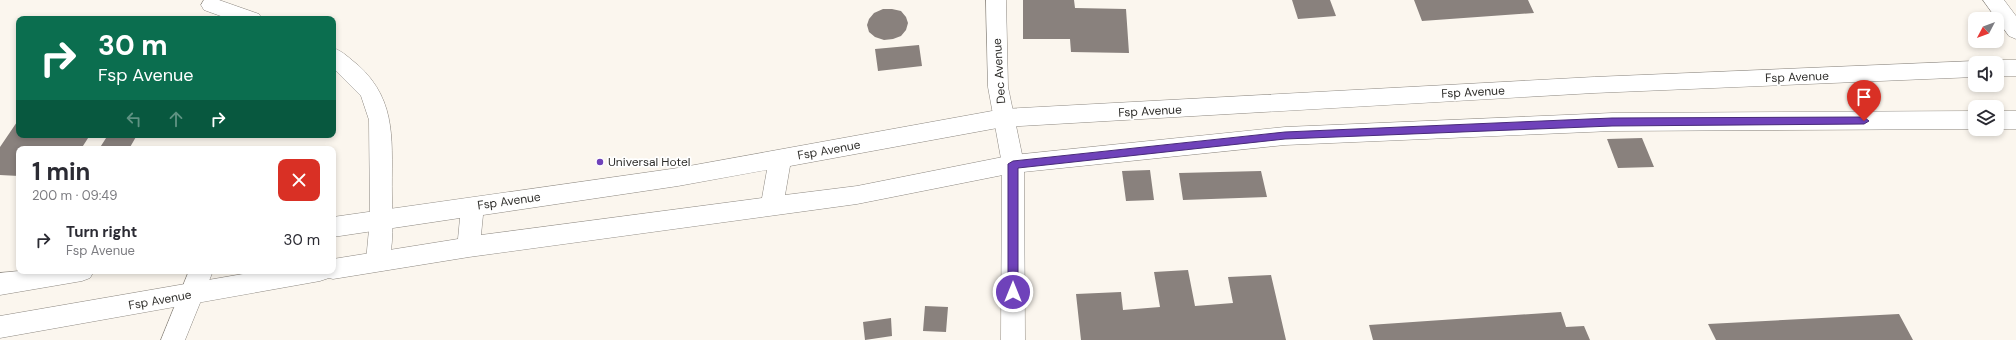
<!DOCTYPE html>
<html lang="en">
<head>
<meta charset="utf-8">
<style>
	:root { --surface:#fff; --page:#f7f7f7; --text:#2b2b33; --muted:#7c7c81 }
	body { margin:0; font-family:"DM Sans",sans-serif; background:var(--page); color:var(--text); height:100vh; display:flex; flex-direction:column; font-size:15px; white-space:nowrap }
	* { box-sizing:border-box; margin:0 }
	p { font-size:13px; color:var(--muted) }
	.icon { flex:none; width:22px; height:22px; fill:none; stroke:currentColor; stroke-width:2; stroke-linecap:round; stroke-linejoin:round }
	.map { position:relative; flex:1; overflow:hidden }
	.sheet { position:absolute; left:16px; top:146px; width:320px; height:128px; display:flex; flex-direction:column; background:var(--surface); border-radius:8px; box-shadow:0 2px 6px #0003 }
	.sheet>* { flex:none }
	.guide { position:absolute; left:16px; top:16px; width:320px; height:122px; border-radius:8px; box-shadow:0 2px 6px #0003; background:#0b6e4f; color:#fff; overflow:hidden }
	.needle { width:26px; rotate:229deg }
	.fabs { position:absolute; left:1968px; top:12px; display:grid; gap:8px }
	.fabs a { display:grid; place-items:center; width:36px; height:36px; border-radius:8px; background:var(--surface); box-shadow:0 2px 6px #0003; font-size:20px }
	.pin { position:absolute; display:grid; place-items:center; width:34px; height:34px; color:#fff; margin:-41px -17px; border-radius:50% 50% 50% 0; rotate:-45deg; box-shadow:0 0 4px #0007 }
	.pin .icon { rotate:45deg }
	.me { position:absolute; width:44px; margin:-22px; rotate:0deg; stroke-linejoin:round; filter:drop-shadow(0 0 3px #0008) }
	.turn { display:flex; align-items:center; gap:14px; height:84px; padding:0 16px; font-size:18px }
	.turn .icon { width:52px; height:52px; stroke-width:2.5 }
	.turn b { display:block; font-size:28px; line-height:34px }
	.lanes { display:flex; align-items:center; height:38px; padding:0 16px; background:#0003; justify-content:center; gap:20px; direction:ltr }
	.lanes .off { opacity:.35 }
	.round { display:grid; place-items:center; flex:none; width:42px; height:42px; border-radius:8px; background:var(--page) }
	.headline { display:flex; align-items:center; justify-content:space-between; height:68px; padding:0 16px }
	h1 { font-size:24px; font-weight:700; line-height:30px }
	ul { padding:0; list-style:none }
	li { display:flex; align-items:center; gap:12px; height:52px; padding:0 16px }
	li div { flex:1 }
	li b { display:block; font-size:15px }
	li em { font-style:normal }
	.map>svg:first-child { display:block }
</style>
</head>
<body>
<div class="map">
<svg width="2016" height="340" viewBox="0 0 2016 340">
	<rect width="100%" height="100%" fill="#fbf6ee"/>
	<!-- building -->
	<path fill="#89817d" d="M1023 0H1074L1075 8 1126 9 1129 53 1071 52 1070 39H1023Z
		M1292 0H1330L1336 16 1298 19Z
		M1414 0H1528L1534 13 1422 21Z
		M883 9H892L901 11 906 17 908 23 906 30 901 36 893 39 884 40 875 37 869 32 867 25 869 19 874 13Z
		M919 45 922 66 878 71 875 49Z
		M19 119V135H90L81 149H19V176L0 175V147Z
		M108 135H137L129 149H99Z
		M1642 138 1654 167 1618 168 1607 139Z
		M1150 170 1154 200 1126 201 1122 171Z
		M1261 171 1267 197 1183 200 1179 173Z
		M1188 270 1195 306 1233 303 1228 277 1271 275 1286 340H1081L1076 294 1121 292 1123 310 1160 307 1154 272Z
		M925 306 948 307 946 332 923 331Z
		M1561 312 1566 327 1584 326 1590 340H1373L1369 325Z
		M1899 314 1913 340H1716L1708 324Z
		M891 318 892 336 865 340 863 322Z"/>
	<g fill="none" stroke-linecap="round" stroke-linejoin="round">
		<!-- street casing -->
		<g stroke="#8d8881" stroke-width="1">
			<path id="street" d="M204 0H219L259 14 262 19H229L204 10 201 5Z
				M986 0H1006L1008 87 1024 164 1025 340H1001L1002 164 988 87Z
				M333 48C343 51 350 59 358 65 399 102 391 145 392 196 392 216 395 250 386 268L378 271 370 268 366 261 370 219 369 120 361 96 333 68Z
				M189 271H213L185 340H161Z"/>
		</g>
		<!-- secondary casing -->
		<g stroke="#8d8881" stroke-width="1">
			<path id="secondary" d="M1983 0H2004L2016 16V39L2009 36Z
				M1997 60H2016V76H1997V63H1989Z
				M1975 61 1982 63H1975V77L1594 93 1003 127 790 166 785 195 857 186 1013 155 1285 127 1612 113 1975 111V129L1612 131 1285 145 1013 173 857 204 469 257 333 279 329 278 320 281 0 338V316L260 271H333V259L458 239 460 218 333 237V217L678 168 1003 109 1594 77ZM767 170 762 198 481 235 483 215 678 186Z
				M1997 111H2016V129H1997Z
				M19 271H94L90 278 82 281 0 295V273Z"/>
		</g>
		<!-- street -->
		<use href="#street" fill="#fff" fill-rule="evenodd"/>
		<!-- secondary -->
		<use href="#secondary" fill="#fff" fill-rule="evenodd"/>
	</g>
	<!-- route -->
	<path fill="#6f42ba" stroke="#482b79" d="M1864 117 1869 121 1864 124 1612 126 1285 139 1018 168V292L1013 296 1008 292V164L1013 161 1285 132 1612 118Z"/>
	<!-- markers -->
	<circle fill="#6f42ba" stroke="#fff" stroke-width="1.5" cx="600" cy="162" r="4"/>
	<g text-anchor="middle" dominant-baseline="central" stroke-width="3.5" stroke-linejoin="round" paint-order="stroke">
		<!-- street labels -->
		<g font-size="12" fill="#302f2c" stroke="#fff">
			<text transform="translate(999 71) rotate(-94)">Dec Avenue</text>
			<text transform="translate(1797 77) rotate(-2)">Fsp Avenue</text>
			<text transform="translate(1473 92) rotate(-3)">Fsp Avenue</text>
			<text transform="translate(1150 111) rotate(-3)">Fsp Avenue</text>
			<text transform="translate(829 150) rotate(-10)">Fsp Avenue</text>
			<text transform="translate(509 201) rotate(-8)">Fsp Avenue</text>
			<text transform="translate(160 300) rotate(-10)">Fsp Avenue</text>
		</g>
		<!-- poi labels -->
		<g font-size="12" fill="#302f2c" stroke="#fff" text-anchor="start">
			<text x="608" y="162">Universal Hotel</text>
		</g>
	</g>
</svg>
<div class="fabs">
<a><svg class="needle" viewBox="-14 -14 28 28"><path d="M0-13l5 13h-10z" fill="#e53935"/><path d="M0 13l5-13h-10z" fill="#7c7c81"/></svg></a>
<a><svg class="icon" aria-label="sound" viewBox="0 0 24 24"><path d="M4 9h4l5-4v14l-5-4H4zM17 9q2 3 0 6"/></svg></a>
<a><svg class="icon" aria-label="layers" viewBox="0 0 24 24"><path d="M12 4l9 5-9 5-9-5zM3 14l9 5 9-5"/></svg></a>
</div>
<div class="pin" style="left:1864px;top:121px;background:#d93025"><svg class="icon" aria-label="arrive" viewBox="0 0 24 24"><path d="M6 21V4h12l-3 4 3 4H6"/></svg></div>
<svg class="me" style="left:1013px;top:292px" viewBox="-20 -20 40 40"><circle r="17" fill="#6f42ba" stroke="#fff" stroke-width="3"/><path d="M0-11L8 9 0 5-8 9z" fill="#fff"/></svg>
<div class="guide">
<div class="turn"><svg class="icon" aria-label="right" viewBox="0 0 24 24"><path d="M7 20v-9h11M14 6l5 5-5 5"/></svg><div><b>30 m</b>Fsp Avenue</div></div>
<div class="lanes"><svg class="icon off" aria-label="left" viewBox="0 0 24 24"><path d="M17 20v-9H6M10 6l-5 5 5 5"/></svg><svg class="icon off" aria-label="ahead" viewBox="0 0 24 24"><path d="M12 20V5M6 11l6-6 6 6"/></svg><svg class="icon" aria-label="right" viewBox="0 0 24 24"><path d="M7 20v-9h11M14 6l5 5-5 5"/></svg></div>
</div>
<section class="sheet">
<div class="headline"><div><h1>1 min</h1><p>200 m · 09:49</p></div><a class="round" style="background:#d93025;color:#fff"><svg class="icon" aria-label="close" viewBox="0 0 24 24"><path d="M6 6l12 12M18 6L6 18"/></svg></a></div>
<ul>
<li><svg class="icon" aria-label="right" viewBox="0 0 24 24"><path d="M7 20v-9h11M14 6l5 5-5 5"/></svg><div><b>Turn right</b><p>Fsp Avenue</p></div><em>30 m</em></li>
</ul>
</section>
</div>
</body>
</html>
